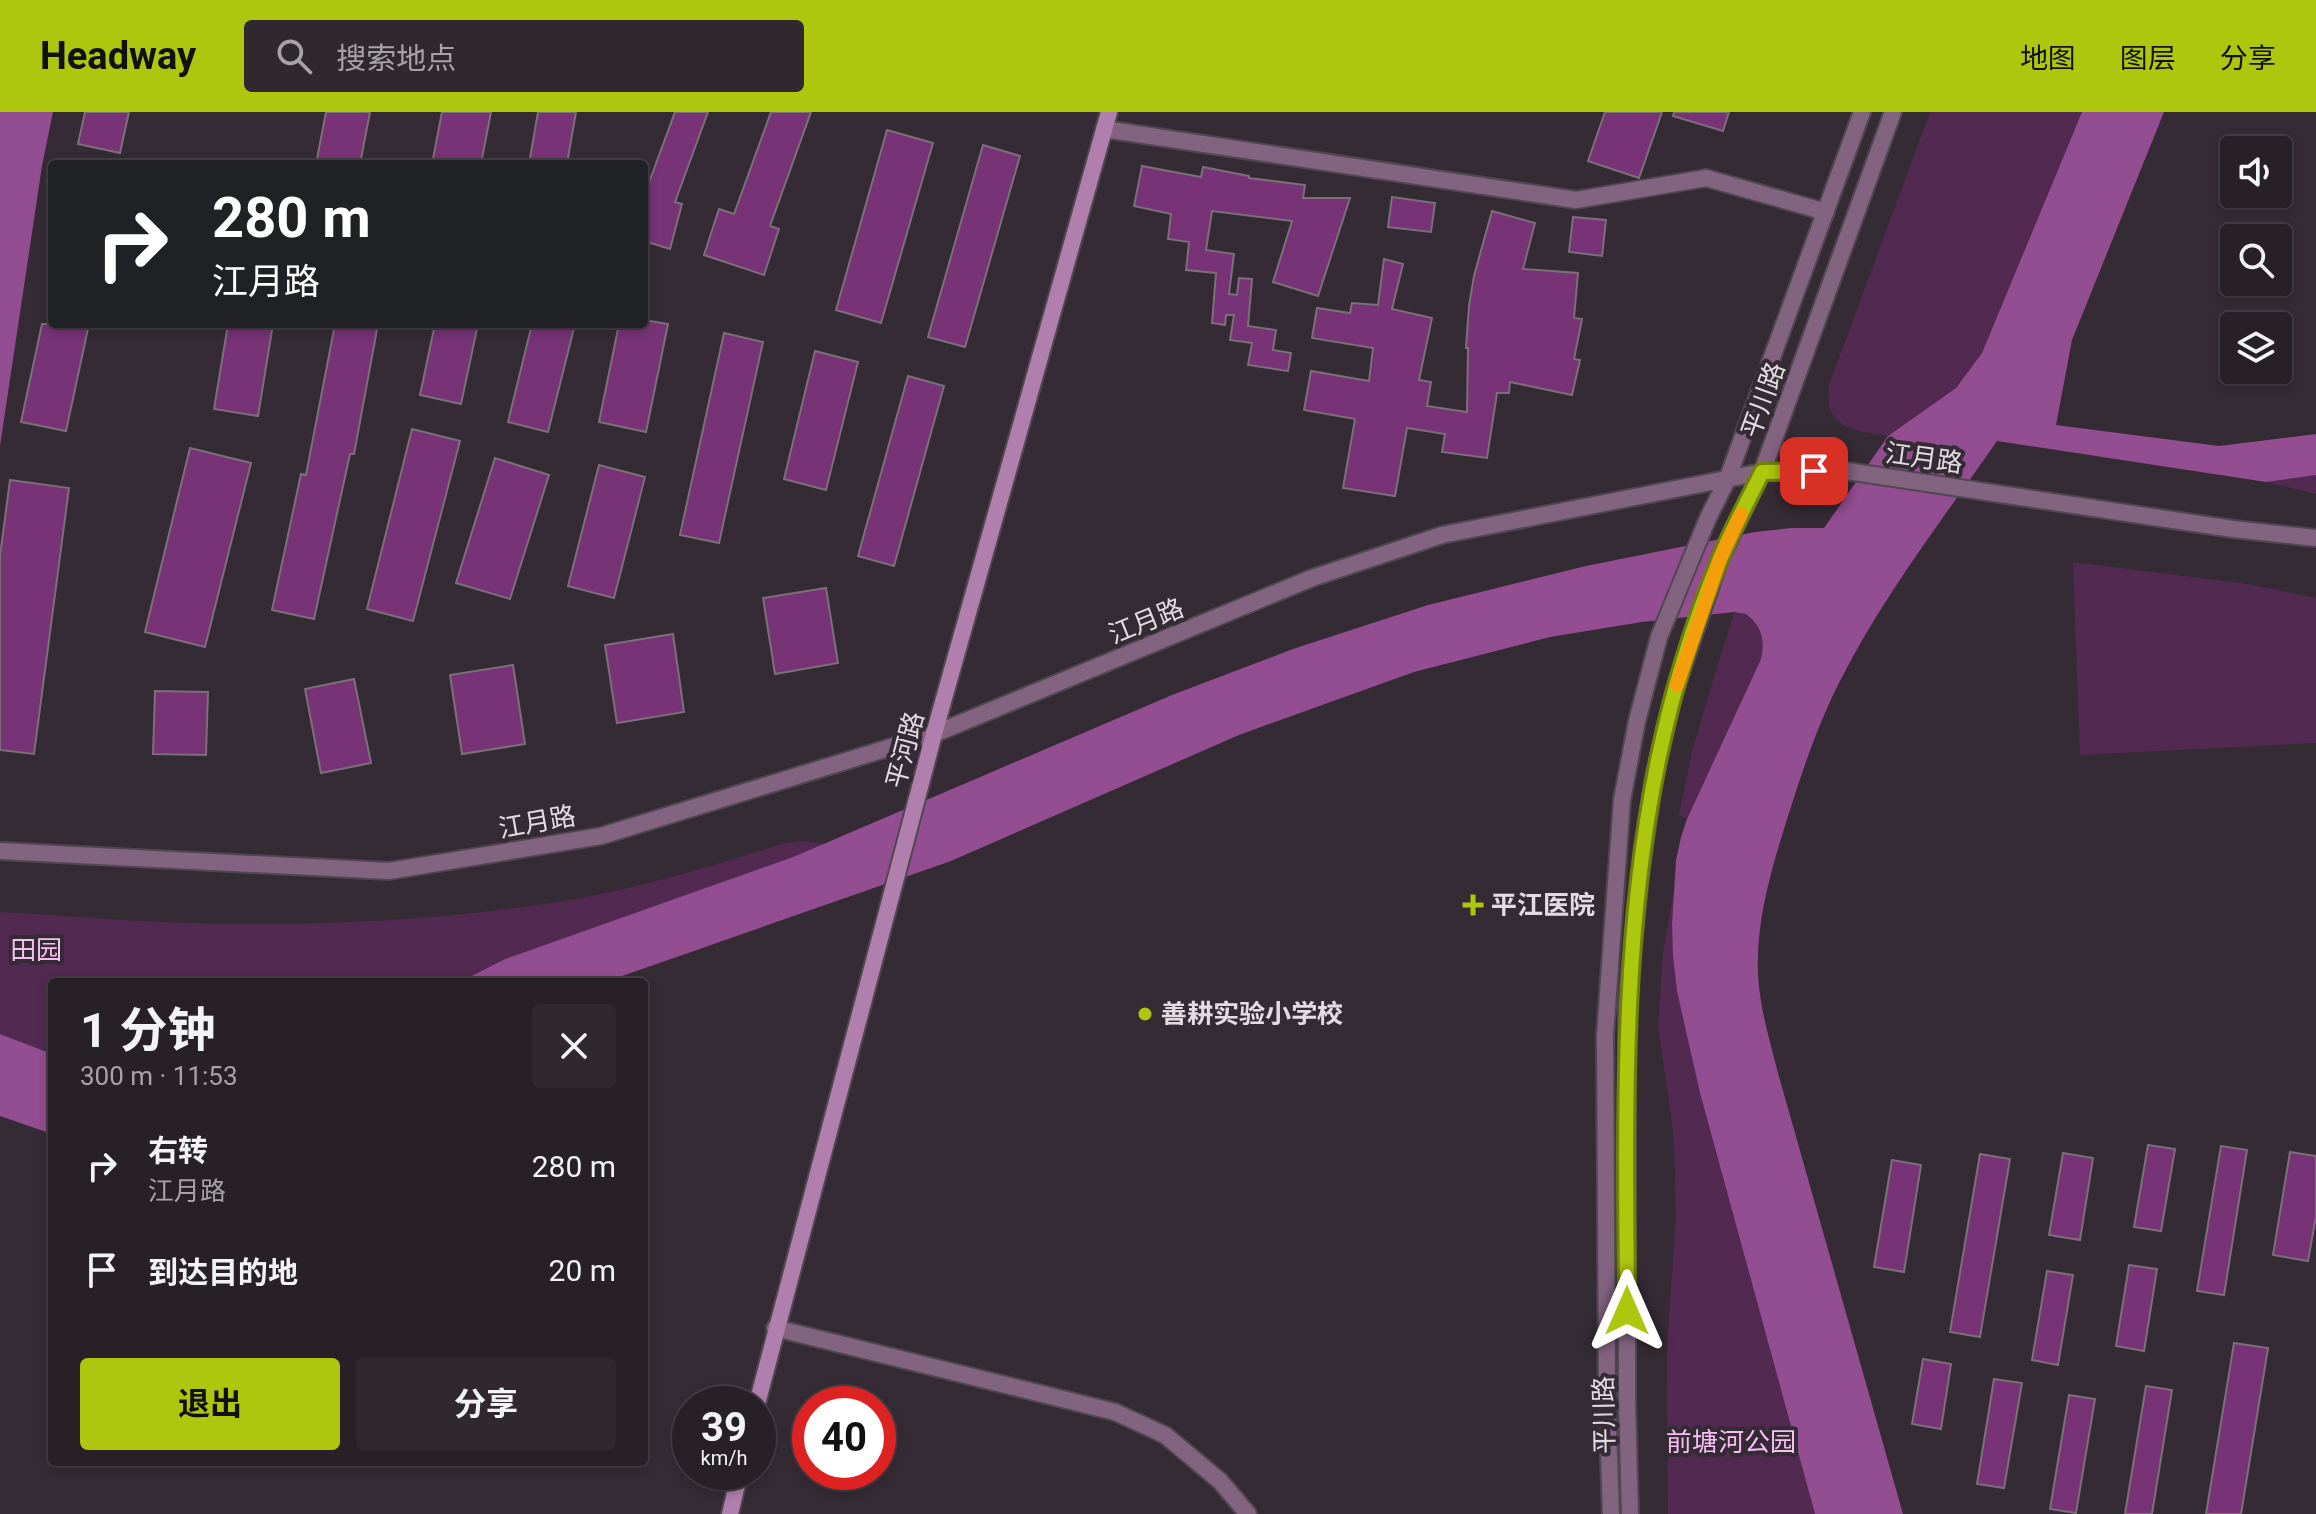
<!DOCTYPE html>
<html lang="zh">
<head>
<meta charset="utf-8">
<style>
	:root { --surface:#282027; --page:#30282f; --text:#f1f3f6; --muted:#a5a3a7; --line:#443e44; --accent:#adc60e }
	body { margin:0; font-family:Roboto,"Noto Sans SC",sans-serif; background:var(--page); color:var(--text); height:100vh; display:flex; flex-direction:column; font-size:30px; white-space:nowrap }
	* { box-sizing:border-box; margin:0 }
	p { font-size:26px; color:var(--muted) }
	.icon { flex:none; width:44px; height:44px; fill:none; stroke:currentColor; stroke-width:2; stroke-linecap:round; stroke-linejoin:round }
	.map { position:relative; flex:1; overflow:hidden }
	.sheet { position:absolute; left:48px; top:866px; width:600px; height:488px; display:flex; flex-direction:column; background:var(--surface); border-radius:8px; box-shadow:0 4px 12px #0003,0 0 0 2px var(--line) }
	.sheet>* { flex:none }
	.guide { position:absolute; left:48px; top:48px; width:600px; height:168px; border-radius:8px; box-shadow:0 4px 12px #0003,0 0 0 2px var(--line); background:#202124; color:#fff; overflow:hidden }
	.fabs { position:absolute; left:2220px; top:24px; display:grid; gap:16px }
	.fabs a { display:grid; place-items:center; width:72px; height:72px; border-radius:8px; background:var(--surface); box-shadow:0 4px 12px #0003,0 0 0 2px var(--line); font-size:40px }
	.speed { position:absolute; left:672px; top:1274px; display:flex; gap:16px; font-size:40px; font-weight:700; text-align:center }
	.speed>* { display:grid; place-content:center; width:104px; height:104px; border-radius:50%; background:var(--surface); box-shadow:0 4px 12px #0003,0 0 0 2px var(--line); line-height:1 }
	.speed small { font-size:20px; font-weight:400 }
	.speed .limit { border:12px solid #d22; background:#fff; color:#111 }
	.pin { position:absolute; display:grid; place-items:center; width:68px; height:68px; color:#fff; margin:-34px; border-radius:16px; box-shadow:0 4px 12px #0006 }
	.me { position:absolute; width:88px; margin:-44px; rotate:0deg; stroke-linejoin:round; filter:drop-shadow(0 0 6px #0008) }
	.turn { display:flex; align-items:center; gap:28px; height:168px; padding:0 32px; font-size:36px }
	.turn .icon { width:104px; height:104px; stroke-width:2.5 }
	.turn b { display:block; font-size:56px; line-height:68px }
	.round { display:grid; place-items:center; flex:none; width:84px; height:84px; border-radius:8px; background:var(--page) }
	.headline { display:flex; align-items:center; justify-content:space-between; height:136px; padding:0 32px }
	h1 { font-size:48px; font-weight:700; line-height:60px }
	.action { display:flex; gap:16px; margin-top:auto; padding:16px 32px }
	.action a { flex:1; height:92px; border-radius:8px; background:var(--accent); color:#111; font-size:32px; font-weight:700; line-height:92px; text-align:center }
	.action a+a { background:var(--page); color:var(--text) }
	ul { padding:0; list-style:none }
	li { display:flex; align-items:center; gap:24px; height:104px; padding:0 32px }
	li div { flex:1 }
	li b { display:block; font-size:30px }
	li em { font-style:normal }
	header { display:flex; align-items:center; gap:48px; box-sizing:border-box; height:112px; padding:0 40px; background:var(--accent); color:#111 }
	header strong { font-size:38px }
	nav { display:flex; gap:44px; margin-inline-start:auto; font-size:28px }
	.search { width:560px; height:72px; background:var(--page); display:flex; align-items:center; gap:20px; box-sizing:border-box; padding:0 28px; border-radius:8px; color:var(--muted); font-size:30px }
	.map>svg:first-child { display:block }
</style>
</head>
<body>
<header>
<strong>Headway</strong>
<div class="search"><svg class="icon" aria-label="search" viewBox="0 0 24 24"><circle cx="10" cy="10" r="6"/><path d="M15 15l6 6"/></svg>搜索地点</div>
<nav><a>地图</a><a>图层</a><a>分享</a></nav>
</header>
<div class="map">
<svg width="2316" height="1402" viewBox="0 0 2316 1402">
	<rect width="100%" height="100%" fill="#352b34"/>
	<!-- green -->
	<path fill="#522951" d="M1930 0H2082L1982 241 1956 276 1888 324C1855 318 1823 318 1829 273Z
		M2316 363V382L2266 370Z
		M2073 450 2248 472 2316 486V631L2080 643Z
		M1734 500 1746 502C1762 514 1765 528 1761 547L1687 707 1679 703 1692 639Z
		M804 729 825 732 793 745 505 847 460 870H52V942L0 922V800C75 804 149 811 224 812 336 813 452 807 563 789 639 777 712 754 785 731Z
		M1674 778 1672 812 1677 872 1700 981 1815 1402H1668L1667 1234 1676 1106 1675 1061 1673 1018 1658 914 1663 841Z"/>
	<!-- water -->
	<path fill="#934d91" d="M0 0H53L42 54 0 334Z
		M2082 0H2164L2072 228 2056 313 2219 334 2316 322V363L2266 370 1997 329C1943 407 1883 484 1840 569 1816 616 1800 666 1784 717 1770 762 1756 812 1758 860 1759 894 1770 929 1778 961L1903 1402H1815L1700 981 1677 879 1673 844 1672 812 1676 748 1681 725 1687 707 1761 547C1765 528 1762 514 1746 502L1734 500 1642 510 1550 525 1414 560 1239 623 951 749 605 870H460L505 847 793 745 1172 583 1293 537 1428 493 1586 454 1755 420 1791 416H1824L1888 324 1956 276 1982 241Z
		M0 922 52 942V1022L0 1004Z"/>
	<!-- building -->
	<path fill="#773375" stroke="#7b6f7a" stroke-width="2" d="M85 0H129L120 41 78 32Z
		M326 0H370L360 52H316Z
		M442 0H491L481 52H432Z
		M538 0H576L567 52H529Z
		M675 0H708L675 90 682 92 670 137 644 129V84Z
		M771 0H811L770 114 779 117 764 163 704 143 719 97 734 102Z
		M1605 0H1662L1639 66 1588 49Z
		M1674 0H1729L1723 19 1673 4Z
		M887 18 933 31 881 211 836 198Z
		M983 33 1020 44 965 235 928 225Z
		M1142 54 1201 65 1203 55 1249 64V66L1305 73 1303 86H1350L1318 184 1273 170 1292 109 1212 99 1206 138 1234 142 1229 182 1237 183 1239 166 1252 167 1248 214 1276 218 1273 238 1291 241 1288 259 1248 253 1252 231 1230 228 1234 203H1226L1225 213 1212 211 1216 161 1186 158 1189 130 1168 127 1171 102 1134 94Z
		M1392 85 1435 91 1431 120 1388 115Z
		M1492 99 1535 111 1523 157 1578 161 1574 206 1582 207 1574 247 1580 248 1572 283 1510 270 1509 281H1497L1487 346 1442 340 1445 322 1407 316 1395 384 1343 376 1355 307 1304 298 1311 259 1369 269 1373 236 1312 226 1317 196 1350 201 1352 191 1378 193 1384 147 1403 152 1392 197 1432 206 1419 268 1431 270 1427 294 1467 300 1468 236H1466L1469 194 1474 164Z
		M1573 105 1606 108 1602 144 1569 140Z
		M644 208 668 212 646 320 599 310 619 212H644Z
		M42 212H89L66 319 21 310Z
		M228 212H273L258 304 214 297Z
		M335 212H378L354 342H350L314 507 272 498 301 362 306 363Z
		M435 212H478L461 292 420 283Z
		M532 212H575L548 320 508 310Z
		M724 221 763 230 719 431 680 423Z
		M815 239 858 250 826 378 784 367Z
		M908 264 944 274 894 454 858 444Z
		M412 317 460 329 413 509 367 497Z
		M190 336 251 351 205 535 145 520Z
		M495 346 549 363 510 487 456 471Z
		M599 353 645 365 614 486 568 474Z
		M10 368 69 376 34 642 0 638V444Z
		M826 476 838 551 775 562 763 486Z
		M673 522 684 600 617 611 605 533Z
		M513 553 525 632 462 642 450 563Z
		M354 567 371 651 321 661 305 577Z
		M155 579 208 580 206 643 153 642Z
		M2148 1033 2175 1037 2161 1119 2134 1115Z
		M2221 1034 2247 1038 2224 1183 2197 1179Z
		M2290 1040 2316 1044V1104L2308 1149 2273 1143Z
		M2063 1041 2093 1046 2080 1128 2049 1123Z
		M1980 1042 2010 1047 1980 1225 1950 1220Z
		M1892 1048 1921 1053 1904 1160 1874 1155Z
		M2129 1153 2157 1157 2144 1239 2116 1234Z
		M2047 1159 2073 1163 2058 1253 2032 1248Z
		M2234 1231 2268 1236 2241 1402H2206Z
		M1923 1247 1951 1252 1941 1317 1912 1312Z
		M1994 1267 2022 1271 2004 1376 1977 1372Z
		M2146 1274 2172 1278 2152 1402H2125Z
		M2069 1283 2095 1287 2076 1401 2050 1397Z"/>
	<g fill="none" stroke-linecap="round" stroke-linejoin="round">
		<!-- minor casing -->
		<g stroke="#514750" stroke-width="20">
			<path id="minor" d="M1104 17 1576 88 1706 66 1826 100
				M775 1216 1115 1300 1165 1323 1220 1369 1248 1402"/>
		</g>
		<!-- tertiary casing -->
		<g stroke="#514750" stroke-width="20">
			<path id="tertiary" d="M0 739 389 759 601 724 934 622 1312 466 1442 423 1762 360 1840 358 2233 417 2316 426
				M1611 1402 1607 1286 1605 923 1622 688 1637 609 1659 525 1708 406 1727 368 1862 0
				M1630 1402 1627 1289V894L1640 764 1654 665 1674 581 1720 447 1762 360 1893 0"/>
		</g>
		<!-- secondary casing -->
		<g stroke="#514750" stroke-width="20">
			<path id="secondary" d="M757 1292 934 622 1109 0
				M730 1402 740 1360"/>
		</g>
		<!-- minor -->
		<use href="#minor" stroke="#826380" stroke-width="16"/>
		<!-- tertiary -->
		<use href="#tertiary" stroke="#826380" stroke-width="16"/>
		<!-- secondary -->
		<use href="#secondary" stroke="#b07fad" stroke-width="16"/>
	</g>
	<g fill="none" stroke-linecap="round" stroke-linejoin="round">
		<!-- route casing -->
		<g stroke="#708109" stroke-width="20">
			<path id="route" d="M1627 1199C1626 1014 1620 827 1659 644 1673 577 1694 510 1720 447 1732 417 1748 389 1762 360L1814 359"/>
		</g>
		<!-- route -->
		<use href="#route" stroke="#adc60e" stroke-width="14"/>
		<!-- slow -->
		<path stroke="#f59e0b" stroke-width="14" d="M1677 573 1720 447 1741 402"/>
	</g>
	<!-- markers -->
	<g fill="#adc60e" stroke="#352b34" stroke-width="3">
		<path d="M1469 781h8v8h8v8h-8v8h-8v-8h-8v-8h8z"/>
		<circle cx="1145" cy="902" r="8"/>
	</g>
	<g text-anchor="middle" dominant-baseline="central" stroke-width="8" stroke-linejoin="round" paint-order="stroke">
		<!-- street labels -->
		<g font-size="26" fill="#e2dbe2" stroke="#352b34">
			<text transform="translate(1763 288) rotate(-70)">平川路</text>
			<text transform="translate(1924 346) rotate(8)">江月路</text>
			<text transform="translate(1146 509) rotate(-22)">江月路</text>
			<text transform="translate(905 638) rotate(-75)">平河路</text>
			<text transform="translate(537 710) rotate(-10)">江月路</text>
			<text transform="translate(1604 1303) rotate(-91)">平川路</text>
		</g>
		<!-- poi labels -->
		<g font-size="26" font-weight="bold" fill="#e2dbe2" stroke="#352b34" text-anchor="start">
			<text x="1491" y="793">平江医院</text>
			<text x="1161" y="902">善耕实验小学校</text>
		</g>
		<!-- park labels -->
		<g font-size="26" fill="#f7bef4" stroke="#352b34">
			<text x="36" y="838">田园</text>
			<text x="1731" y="1330">前塘河公园</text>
		</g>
	</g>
</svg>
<div class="fabs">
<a><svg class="icon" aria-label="sound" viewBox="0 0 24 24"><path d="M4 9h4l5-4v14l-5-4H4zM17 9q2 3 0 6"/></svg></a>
<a><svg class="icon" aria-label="search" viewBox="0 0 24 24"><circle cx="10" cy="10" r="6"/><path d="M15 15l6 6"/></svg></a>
<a><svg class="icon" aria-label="layers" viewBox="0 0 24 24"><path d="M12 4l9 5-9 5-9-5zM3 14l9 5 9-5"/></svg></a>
</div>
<div class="speed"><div>39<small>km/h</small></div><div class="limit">40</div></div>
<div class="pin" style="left:1814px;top:359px;background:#d93025"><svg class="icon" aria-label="arrive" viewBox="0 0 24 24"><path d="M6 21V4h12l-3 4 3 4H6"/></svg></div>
<svg class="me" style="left:1627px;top:1199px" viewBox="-20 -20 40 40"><path d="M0-17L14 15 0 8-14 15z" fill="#adc60e" stroke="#fff" stroke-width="4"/></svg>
<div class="guide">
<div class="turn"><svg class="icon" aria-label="right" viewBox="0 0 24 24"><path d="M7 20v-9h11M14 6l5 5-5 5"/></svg><div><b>280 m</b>江月路</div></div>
</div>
<section class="sheet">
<div class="headline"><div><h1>1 分钟</h1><p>300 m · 11:53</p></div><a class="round"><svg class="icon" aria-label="close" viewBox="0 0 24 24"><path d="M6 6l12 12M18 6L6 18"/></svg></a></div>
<ul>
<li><svg class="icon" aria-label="right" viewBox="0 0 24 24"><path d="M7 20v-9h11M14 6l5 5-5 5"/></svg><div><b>右转</b><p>江月路</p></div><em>280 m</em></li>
<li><svg class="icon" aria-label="arrive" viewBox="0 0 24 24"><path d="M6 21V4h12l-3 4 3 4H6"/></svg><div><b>到达目的地</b></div><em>20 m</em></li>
</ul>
<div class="action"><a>退出</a><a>分享</a></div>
</section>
</div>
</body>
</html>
